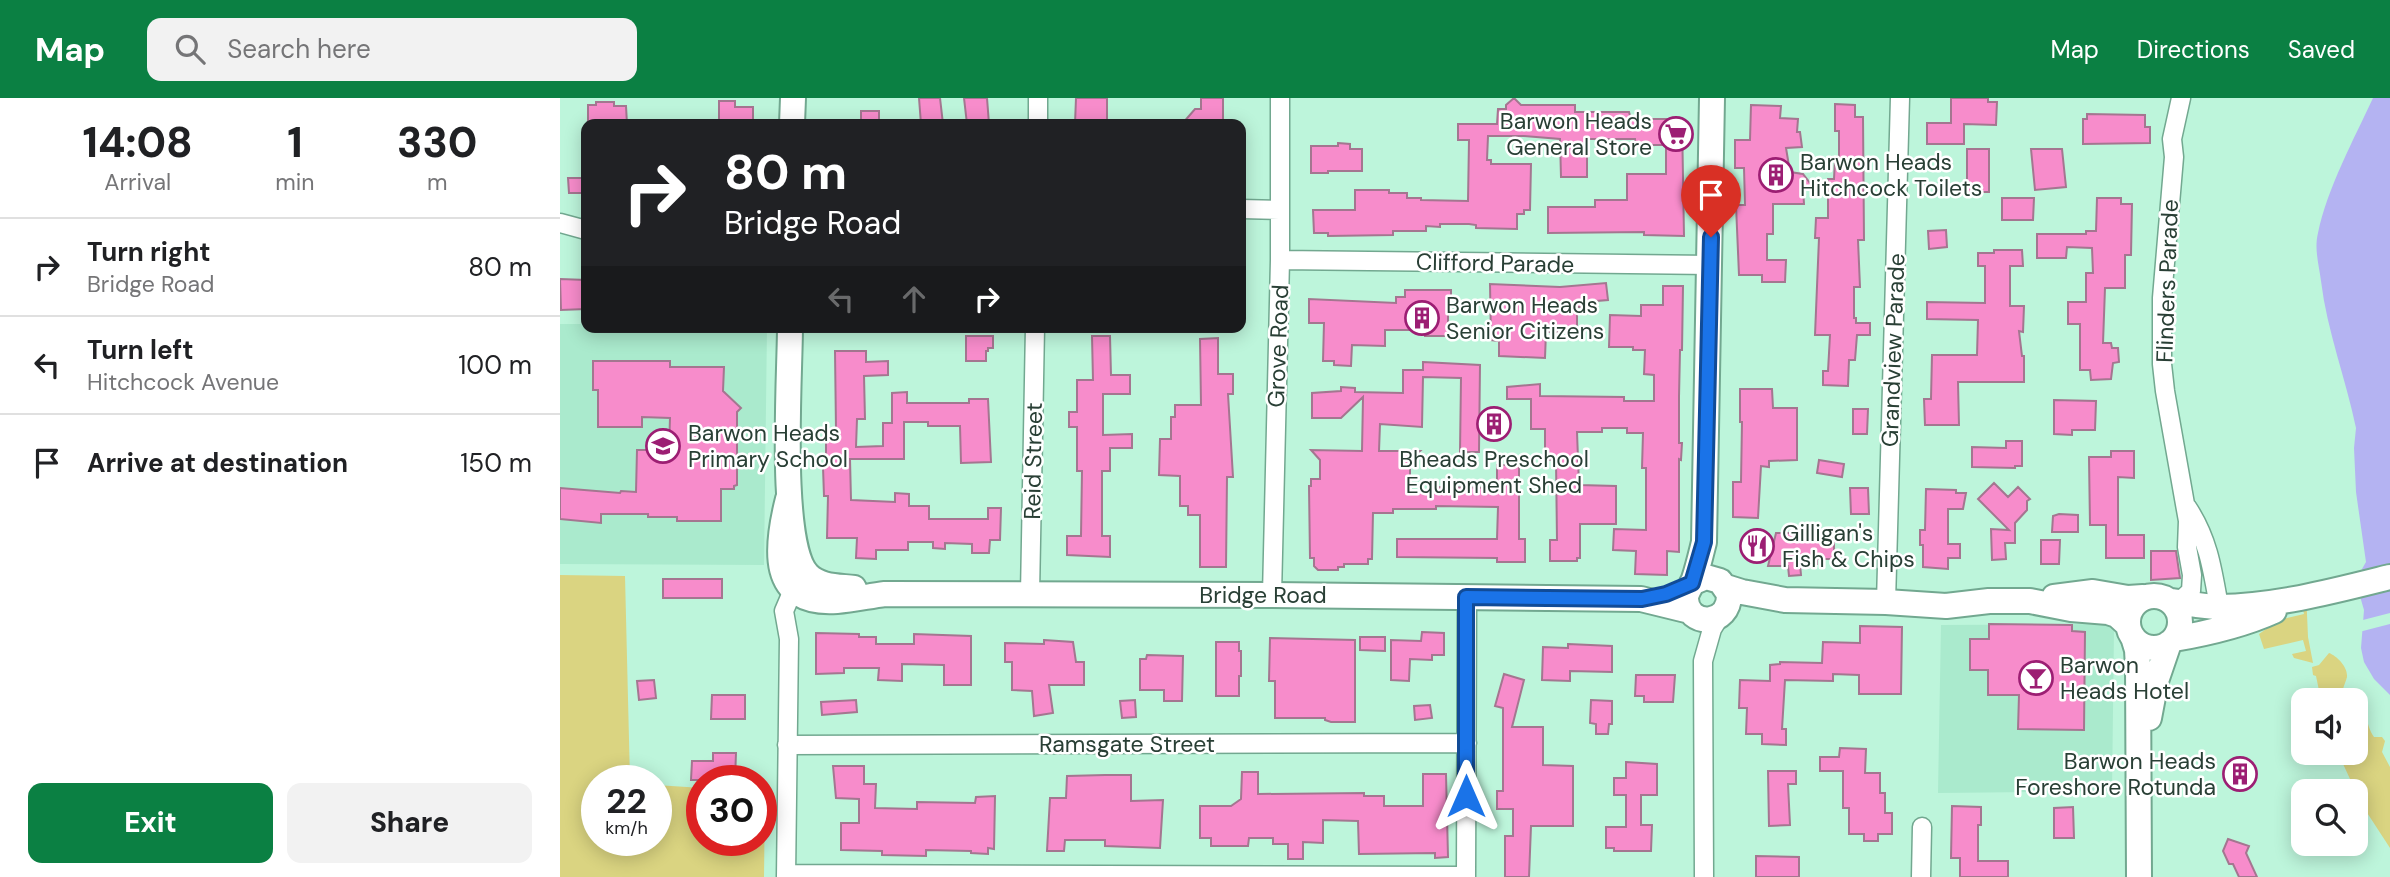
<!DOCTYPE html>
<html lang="en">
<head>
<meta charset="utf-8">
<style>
	:root { --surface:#fff; --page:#f2f2f2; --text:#202124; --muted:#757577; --line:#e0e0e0; --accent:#0b8043 }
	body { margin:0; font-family:"DM Sans",sans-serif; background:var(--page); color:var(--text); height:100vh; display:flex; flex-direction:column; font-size:26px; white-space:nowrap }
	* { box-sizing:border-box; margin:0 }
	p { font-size:23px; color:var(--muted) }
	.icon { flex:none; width:38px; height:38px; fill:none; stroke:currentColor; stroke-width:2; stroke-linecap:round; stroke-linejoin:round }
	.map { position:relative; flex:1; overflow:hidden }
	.side { display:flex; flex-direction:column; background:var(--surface); width:560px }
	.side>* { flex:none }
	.top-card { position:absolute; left:21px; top:21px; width:665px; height:214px; border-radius:14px; box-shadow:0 4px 18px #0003; background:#202124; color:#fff; overflow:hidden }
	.controls { position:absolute; left:1731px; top:590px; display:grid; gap:14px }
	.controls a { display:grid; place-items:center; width:77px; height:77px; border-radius:14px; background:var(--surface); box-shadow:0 4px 18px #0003; font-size:35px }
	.speed { position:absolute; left:21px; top:667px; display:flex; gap:14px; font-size:35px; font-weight:700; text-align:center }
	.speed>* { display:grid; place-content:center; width:91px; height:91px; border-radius:50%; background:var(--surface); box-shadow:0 4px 18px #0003; line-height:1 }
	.speed small { font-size:18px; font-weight:400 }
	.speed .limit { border:10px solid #d22; background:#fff; color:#111 }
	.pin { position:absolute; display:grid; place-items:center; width:60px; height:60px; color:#fff; margin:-72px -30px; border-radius:50% 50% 50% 0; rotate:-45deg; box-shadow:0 0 7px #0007 }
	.pin .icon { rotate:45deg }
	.me { position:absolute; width:77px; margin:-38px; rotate:0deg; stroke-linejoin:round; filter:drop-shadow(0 0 5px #0008) }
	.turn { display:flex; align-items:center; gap:24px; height:147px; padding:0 28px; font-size:32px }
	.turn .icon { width:91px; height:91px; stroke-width:2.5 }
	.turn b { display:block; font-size:49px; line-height:60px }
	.lanes { display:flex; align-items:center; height:66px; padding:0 28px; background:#0003; justify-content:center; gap:35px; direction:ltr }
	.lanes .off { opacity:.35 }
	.eta { display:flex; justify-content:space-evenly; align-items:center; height:119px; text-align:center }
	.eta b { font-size:42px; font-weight:800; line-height:49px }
	.primary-button { display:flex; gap:14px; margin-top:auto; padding:14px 28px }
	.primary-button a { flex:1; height:80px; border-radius:14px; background:var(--accent); color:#fff; font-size:28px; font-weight:800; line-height:80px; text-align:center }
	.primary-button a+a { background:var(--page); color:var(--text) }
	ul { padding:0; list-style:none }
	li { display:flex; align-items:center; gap:21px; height:98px; padding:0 28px; border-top:2px solid var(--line) }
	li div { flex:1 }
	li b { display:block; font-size:26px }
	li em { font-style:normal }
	header { display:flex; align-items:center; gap:42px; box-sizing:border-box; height:98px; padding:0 35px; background:var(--accent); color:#fff }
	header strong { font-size:33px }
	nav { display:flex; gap:38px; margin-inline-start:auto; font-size:24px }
	.search { width:490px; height:63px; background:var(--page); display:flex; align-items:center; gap:18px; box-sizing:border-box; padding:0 24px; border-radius:14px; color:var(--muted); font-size:26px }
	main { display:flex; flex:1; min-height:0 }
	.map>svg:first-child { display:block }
</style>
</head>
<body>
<header>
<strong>Map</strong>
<div class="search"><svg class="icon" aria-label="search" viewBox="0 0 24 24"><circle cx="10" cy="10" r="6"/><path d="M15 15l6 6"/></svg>Search here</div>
<nav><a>Map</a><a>Directions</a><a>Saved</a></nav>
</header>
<main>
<section class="side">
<div class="eta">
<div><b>14:08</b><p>Arrival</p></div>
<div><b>1</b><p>min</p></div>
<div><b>330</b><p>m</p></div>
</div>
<ul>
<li><svg class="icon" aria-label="right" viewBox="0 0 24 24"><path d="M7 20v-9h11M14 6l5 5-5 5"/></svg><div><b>Turn right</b><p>Bridge Road</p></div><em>80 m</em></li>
<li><svg class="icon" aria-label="left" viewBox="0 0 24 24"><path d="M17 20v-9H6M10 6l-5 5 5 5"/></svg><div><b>Turn left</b><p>Hitchcock Avenue</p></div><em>100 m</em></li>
<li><svg class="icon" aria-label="arrive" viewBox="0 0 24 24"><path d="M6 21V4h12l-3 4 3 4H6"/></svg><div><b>Arrive at destination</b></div><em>150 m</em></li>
</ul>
<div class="primary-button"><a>Exit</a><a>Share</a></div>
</section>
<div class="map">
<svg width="1830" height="779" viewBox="0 0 1830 779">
	<rect width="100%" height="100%" fill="#bdf5db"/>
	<!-- built -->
	<path fill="#aaeacd" d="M0 226H26V229H207L204 467 0 466Z
		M1547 526 1554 532 1552 693 1378 695 1381 527Z"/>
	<!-- green -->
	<path fill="#dad481" d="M0 477 65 478 70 682H37V742H96V687L142 690V742H201V693H205L204 779H0Z
		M1746 493 1748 539 1753 565 1734 560 1732 556 1746 553 1743 542 1704 551 1699 536 1719 522 1744 516 1739 494Z
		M1769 555C1777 558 1788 569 1787 579 1786 583 1784 587 1783 591L1786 595 1793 594C1807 608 1805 626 1814 639H1822L1825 643 1822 654 1830 669V750L1802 707 1778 655 1796 654V602H1761L1756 578 1753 577 1752 569 1759 567Z"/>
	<!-- water -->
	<path fill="#b4b3f2" d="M1813 0H1830V597L1814 581 1804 564 1801 550 1804 512 1797 488 1798 478 1806 464 1796 394 1794 350 1796 330C1786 281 1767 233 1761 183 1759 167 1754 151 1758 135 1767 91 1794 41 1813 0Z"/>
	<!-- pier -->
	<path fill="#bdf5db" d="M1830 515V526L1799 534V523Z"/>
	<!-- building -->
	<path fill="#f78ccb" stroke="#a47690" stroke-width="2" d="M359 0H380L383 26H361Z
		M404 0H427L429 26H407Z
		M516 0H547V26H515Z
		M641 0H663V26H622L635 11H641Z
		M954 0 961 7H1015V14H1069L1071 21H1122L1124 138 1084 137V134L988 135V109H1035V102H1067V76H1106V47H1075V41H1027V79H1001L1000 41 964 38H928L927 62H931V66H971L970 112H964V116H957V131L916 130V127L909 126H880V129L866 128V133H833V137L768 138V135H754L753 112H795V92H829V95H847V100H861V102L908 103 909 42H898V26H937L938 11H946V7Z
		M1391 0H1428V4H1437L1436 27 1404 26V46H1367V25H1391Z
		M159 3H175V9H193V26H159Z
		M36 4H54V8H66L67 26H28V7H36Z
		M1275 6 1295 7V19H1303L1304 142H1298L1300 189H1294V220H1296V225H1310V237H1297L1295 262H1289L1288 288 1263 287V273H1268L1270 237H1255L1259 140H1255L1256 120H1268V81H1274L1275 61H1279V33H1275Z
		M1191 7 1221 8 1220 20 1238 21 1237 34H1240L1242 49 1226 50 1230 74 1243 76 1253 89H1243L1244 106H1213V136H1207V162H1226L1225 184H1202V177H1179L1176 107H1185L1184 70H1175V42H1190Z
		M301 13H319V26H301Z
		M1527 16 1585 17V29H1590V45L1523 46V21H1527Z
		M778 45 790 46V51H802V73H768V75H751V48H778Z
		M1407 51H1429V94H1407Z
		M1471 51H1502L1506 89 1475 92Z
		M8 80H26V95H9Z
		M1442 100H1474L1473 122H1442Z
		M1537 100H1561V106H1572L1571 157H1565V190H1545L1543 245H1551L1552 250H1558L1559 264 1553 265 1551 281 1531 282 1530 272H1520V226H1508V204H1526V175H1533L1532 150 1507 149 1506 160H1477V136H1526V133H1536Z
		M1386 132 1387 149 1369 151 1368 133Z
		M1434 152H1462L1463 168H1450V208H1464L1463 234 1459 233 1462 258H1464V284H1398L1399 327H1365L1364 301H1371L1372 257H1417L1418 222 1367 221V204L1425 205V168H1418V155H1434Z
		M0 181 26 182V211L1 212Z
		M1046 185 1048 202 1024 204V209H1017V234H986L985 260 939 258V243L931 242 930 186 1000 189Z
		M1103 188H1123L1122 252H1120L1119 299V345H1122L1121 362 1119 361V454L1107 453V477L1075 476 1076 453 1053 452 1054 431 1086 432V370H1082L1083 335H1067V330H1042V334H1017L1019 387 1056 388V426H1020V460H1017V463H990V442H997L996 362H985V331H971V301H947V289L980 286V298L1064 299V303H1094V277L1084 276 1085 252H1073V249H1049L1050 217 1081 218V207H1103Z
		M845 192H891V211H888V238H865V232H825V248L792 247 791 268 774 267V263H763L764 225H749V201L836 205V199H845Z
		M406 238H433V250H428V253H426V263H406Z
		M532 238H550L551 277H570V296H543V337L572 336V350H550V373H542V438H550V459L507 457V438H521L522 373H517V329H509V314H517V282H533Z
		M658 240V276H673V296H668L673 379H667L666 469H640V417H628V408H620V378L599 377 600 341H611V319H615V307H641L640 241Z
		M275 253H306V264L328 263V277L304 278 305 321H297L296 349 323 348V325H332V295L347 294V305H409V301H428L431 364 401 365 400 328H368V324H344V361H290L291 402 335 404V395L349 396V408H369V421H428V410H441L440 442H430L429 455H412V446L385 445V451L373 450V444H348V452H316V461L296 460 297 440H267L268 398H264L263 369H266V332H276Z
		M33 263H110V269H164L163 293 181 310 177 314V387L174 388V391H161V423H117V419H88V416H41V425L0 421V390L60 395 61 393 76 394 77 352H109L110 320 82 319V329H38V292H33Z
		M863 264 920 267 919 354H900L901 280 863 279 862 329 820 326 819 353H860L850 362V392H878V389L937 390V367H959V441H965V464H937V460L837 459V441H937L938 409 876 408V411H833V415H813L812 461H808V466H784V469H778V472H758L754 468V460H750L749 388H751V381H760V362L751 352 802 353 803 299 781 320H752V295L781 293V289L795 290V294L843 295V272H863Z
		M1180 291H1212L1213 310H1237V362L1209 363V369L1201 368 1198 420 1173 419V384H1181L1182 324H1180Z
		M1494 302 1536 303 1535 332H1512V337L1494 336Z
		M1293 311H1308L1307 336H1293Z
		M1446 343H1462V368H1455V370L1412 369V349L1446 350Z
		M1551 353H1574V380L1558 379V437H1584V460H1546V427H1530L1529 359H1551Z
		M1259 362 1284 366 1282 379 1257 375Z
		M1434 385 1448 399 1458 389 1470 401 1467 403V412L1455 425V445H1445L1446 461 1432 462 1431 431 1449 432 1418 401Z
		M1290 390H1308L1309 416H1291Z
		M1366 391 1396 392V395H1406L1403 411H1388V446H1400V460H1388V471L1363 469V447H1360V432H1365Z
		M1499 416 1518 417V434H1492L1493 418Z
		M1216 435H1240V440H1274V461H1257V466H1240L1241 477 1229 478 1228 468H1208Z
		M1481 442H1500L1499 466H1481Z
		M1591 453H1616L1620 480 1591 482Z
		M103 481H162V500H103Z
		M1429 526 1512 527V533L1525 534 1524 632 1458 631 1459 597H1428V572H1410V541H1429Z
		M1300 528 1342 529 1341 596H1299V577L1273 576V583L1225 582 1222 631H1226V647L1202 646V636H1186L1187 610H1179L1180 582 1210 583V567L1220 566V564L1262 565 1263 544 1300 545Z
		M862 534 884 535V557H872V562L850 561 849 583 831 582V542L861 543Z
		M256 535 299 536V539H316V546H354V536L411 538V587H384V567L342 566V583L318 582 319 570H284V575L256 576Z
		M800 539H825V553L800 552Z
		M710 540 795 542V624H771L765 622V620H715V583H709Z
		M484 542 513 544 516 564H524V587H489L493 615 474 618 472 593 452 592V564H445V545L484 546Z
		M656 544H679V553H681V578H679V598H656Z
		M1008 546 1052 548V574L1010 573V583L982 582 983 549 1008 550Z
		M587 557 623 558 622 603H604V592H580V561H586Z
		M944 576 964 582 952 629H983V667L1013 668V728H971L969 779H945V738H953V711H937V693H943V610L935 608Z
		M1076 577H1115L1113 604H1084V598H1075Z
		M94 582 96 600 79 602 77 583Z
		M152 597H185V621H151Z
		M296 602 297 614 262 617 261 604Z
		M575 602 576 619 562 620 560 603Z
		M1031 602 1052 603V626H1049L1048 636H1036V626L1030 625Z
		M870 607 872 620 855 622 854 608Z
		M1280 650 1306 651 1305 675H1320V695H1325V715H1332V736H1318V743H1304V736H1289V710H1283V673H1260V659H1279Z
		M153 655H176L175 682H131L132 663H153Z
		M1066 664 1097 666V697H1081V727H1092L1091 753H1054V750H1046V729H1066V697H1054V680H1066Z
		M273 668H304V686H316L315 710 357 711V704L415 705 416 699 435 698 434 751 428 750V756L411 755V753L366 752V758L322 757V753L281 752V725H299V701L276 700Z
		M1672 676a8 8 0 1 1 16 0a8 8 0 1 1-16 0Z
		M1208 673H1236V686H1228L1230 727 1209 728Z
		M682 674H698V696L804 695V698H824V708H863V676H886L888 759 875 760V755L799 756 798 723 763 722V745L743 744V761H728V746H713V740H689L688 748H651V740H640V708H671L681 701Z
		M545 677H571V703L603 702 600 750 545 748V742H505L504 753H487L490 700H506L507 678Z
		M1392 708 1421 709V727H1418V763H1448V779H1400V760H1391Z
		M1513 709 1514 740H1494V710Z
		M1668 741 1689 748 1686 755 1697 779H1679L1673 766H1669L1663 753Z
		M1196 758 1239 759V779H1196Z"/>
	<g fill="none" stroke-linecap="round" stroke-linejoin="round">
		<!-- street casing -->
		<g stroke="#72a890" stroke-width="21">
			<path id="street" d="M478 26V0
				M681 111 719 112
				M0 125 26 132
				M720 162 1151 167
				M1627 409C1647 439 1652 468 1658 503L1657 509
				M470 496 475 229
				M712 497 720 162V0
				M1326 504 1340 0
				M1619 504 1631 493 1632 477 1627 449 1628 423 1605 293 1602 266V200L1614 59 1612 41 1621 0
				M227 647 907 645
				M226 776 906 778
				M226 779 229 541 224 513 233 492
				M906 779 907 499
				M1144 779 1143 563 1152 531 1160 518
				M1361 779 1362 729"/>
		</g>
		<!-- secondary casing -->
		<g stroke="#72a890" stroke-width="28">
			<path id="secondary" d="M232 26 233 0
				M230 229C230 276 218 447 248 477 260 489 278 488 294 490
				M228 401C216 448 208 508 277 503 293 502 309 498 325 496L712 497 1081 501 1130 513
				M1132 485 1146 479 1160 483 1169 496C1170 529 1127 529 1126 501 1126 493 1132 488 1134 481 1138 469 1141 456 1144 444L1152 0
				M1166 489 1182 494 1225 502 1326 504 1386 508 1429 503H1470L1511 511 1548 514 1557 517 1568 527
				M1568 524a26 26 0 1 1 52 0a26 26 0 1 1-52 0Z
				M1494 499 1533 494 1568 500 1583 499
				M1611 503C1627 505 1643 509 1659 509 1718 508 1774 493 1830 479
				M1573 539 1577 552 1578 569 1579 779
				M1614 541C1649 535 1683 527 1714 513
				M1589 620 1596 583 1609 545"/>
		</g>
		<!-- street -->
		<use href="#street" stroke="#fff" stroke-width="18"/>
		<!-- secondary -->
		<use href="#secondary" stroke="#fff" stroke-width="24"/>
	</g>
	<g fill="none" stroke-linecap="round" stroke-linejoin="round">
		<!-- route casing -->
		<g stroke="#114b97" stroke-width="18">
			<path id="route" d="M906 698V499L1082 501 1106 496 1132 485 1144 444 1151 139"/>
		</g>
		<!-- route -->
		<use href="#route" stroke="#1a73e8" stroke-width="12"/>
	</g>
	<!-- icons -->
	<defs>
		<g id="supermarket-ring" transform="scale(1.75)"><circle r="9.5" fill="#fff" stroke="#9c1e73" stroke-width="1.5"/><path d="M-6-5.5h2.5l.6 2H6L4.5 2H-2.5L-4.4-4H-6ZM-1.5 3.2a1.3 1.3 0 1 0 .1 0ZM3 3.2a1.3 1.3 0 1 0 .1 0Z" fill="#9c1e73"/></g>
		<g id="building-ring" transform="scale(1.75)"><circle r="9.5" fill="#fff" stroke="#9c1e73" stroke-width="1.5"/><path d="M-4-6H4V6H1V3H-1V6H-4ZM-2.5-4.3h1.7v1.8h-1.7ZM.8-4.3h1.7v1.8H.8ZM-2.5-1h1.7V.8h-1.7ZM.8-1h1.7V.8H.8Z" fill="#9c1e73"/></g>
		<g id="school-ring" transform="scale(1.75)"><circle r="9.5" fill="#fff" stroke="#9c1e73" stroke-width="1.5"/><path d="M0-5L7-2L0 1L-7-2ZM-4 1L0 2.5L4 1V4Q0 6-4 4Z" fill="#9c1e73"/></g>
		<g id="restaurant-ring" transform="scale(1.75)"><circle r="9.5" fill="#fff" stroke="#9c1e73" stroke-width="1.5"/><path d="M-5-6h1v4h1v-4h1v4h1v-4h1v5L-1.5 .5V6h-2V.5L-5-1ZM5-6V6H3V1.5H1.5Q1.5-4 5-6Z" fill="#9c1e73"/></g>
		<g id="bar-ring" transform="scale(1.75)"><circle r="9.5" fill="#fff" stroke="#9c1e73" stroke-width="1.5"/><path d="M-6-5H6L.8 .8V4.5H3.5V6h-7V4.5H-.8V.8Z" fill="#9c1e73"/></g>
	</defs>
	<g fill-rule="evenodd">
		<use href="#supermarket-ring" x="1116" y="36"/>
		<use href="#building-ring" x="1216" y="77"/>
		<use href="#building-ring" x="862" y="220"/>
		<use href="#building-ring" x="934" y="326"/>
		<use href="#school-ring" x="103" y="348"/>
		<use href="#restaurant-ring" x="1197" y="448"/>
		<use href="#bar-ring" x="1476" y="580"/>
		<use href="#building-ring" x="1680" y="676"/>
	</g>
	<g text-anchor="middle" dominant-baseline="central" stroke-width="5" stroke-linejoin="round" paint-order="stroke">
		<!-- poi labels -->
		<g font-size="23" fill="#293f35" stroke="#fff" text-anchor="start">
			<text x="1092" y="23" text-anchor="end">Barwon Heads<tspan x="1092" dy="26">General Store</tspan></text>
			<text x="1240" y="64">Barwon Heads<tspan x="1240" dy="26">Hitchcock Toilets</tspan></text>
			<text x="886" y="207">Barwon Heads<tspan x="886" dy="26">Senior Citizens</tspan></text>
			<text x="128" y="335">Barwon Heads<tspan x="128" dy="26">Primary School</tspan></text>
			<text x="934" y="361" text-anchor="middle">Bheads Preschool<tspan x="934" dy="26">Equipment Shed</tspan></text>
			<text x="1222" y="435">Gilligan's<tspan x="1222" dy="26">Fish &amp; Chips</tspan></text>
			<text x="1500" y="567">Barwon<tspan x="1500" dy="26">Heads Hotel</tspan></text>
			<text x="1656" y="663" text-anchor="end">Barwon Heads<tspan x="1656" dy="26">Foreshore Rotunda</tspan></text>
		</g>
		<!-- street labels -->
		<g font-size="23" fill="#293f35" stroke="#fff">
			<text transform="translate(935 165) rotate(1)">Clifford Parade</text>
			<text transform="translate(1607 183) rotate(-88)">Flinders Parade</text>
			<text transform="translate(718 248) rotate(-88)">Grove Road</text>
			<text transform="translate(1333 252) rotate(-88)">Grandview Parade</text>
			<text transform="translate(473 363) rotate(-89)">Reid Street</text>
			<text x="703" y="497">Bridge Road</text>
			<text x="567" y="646">Ramsgate Street</text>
		</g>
	</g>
</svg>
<div class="controls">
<a><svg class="icon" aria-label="sound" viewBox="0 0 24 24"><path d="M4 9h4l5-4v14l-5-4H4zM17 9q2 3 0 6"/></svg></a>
<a><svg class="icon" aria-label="search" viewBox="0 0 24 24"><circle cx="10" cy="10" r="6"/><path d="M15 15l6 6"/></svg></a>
</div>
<div class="speed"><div>22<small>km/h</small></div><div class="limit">30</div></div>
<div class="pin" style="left:1151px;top:139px;background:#d93025"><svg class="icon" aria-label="arrive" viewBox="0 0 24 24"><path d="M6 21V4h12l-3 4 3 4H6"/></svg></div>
<svg class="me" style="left:906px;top:698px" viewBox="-20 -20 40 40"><path d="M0-17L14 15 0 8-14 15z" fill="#1a73e8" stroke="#fff" stroke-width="4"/></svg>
<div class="top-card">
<div class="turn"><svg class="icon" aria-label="right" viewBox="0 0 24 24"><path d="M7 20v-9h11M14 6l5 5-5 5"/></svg><div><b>80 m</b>Bridge Road</div></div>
<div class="lanes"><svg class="icon off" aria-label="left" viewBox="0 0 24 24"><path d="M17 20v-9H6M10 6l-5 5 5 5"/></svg><svg class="icon off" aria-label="ahead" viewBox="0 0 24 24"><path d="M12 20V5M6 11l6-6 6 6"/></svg><svg class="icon" aria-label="right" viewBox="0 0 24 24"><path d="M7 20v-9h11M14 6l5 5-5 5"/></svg></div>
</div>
</div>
</main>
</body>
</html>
